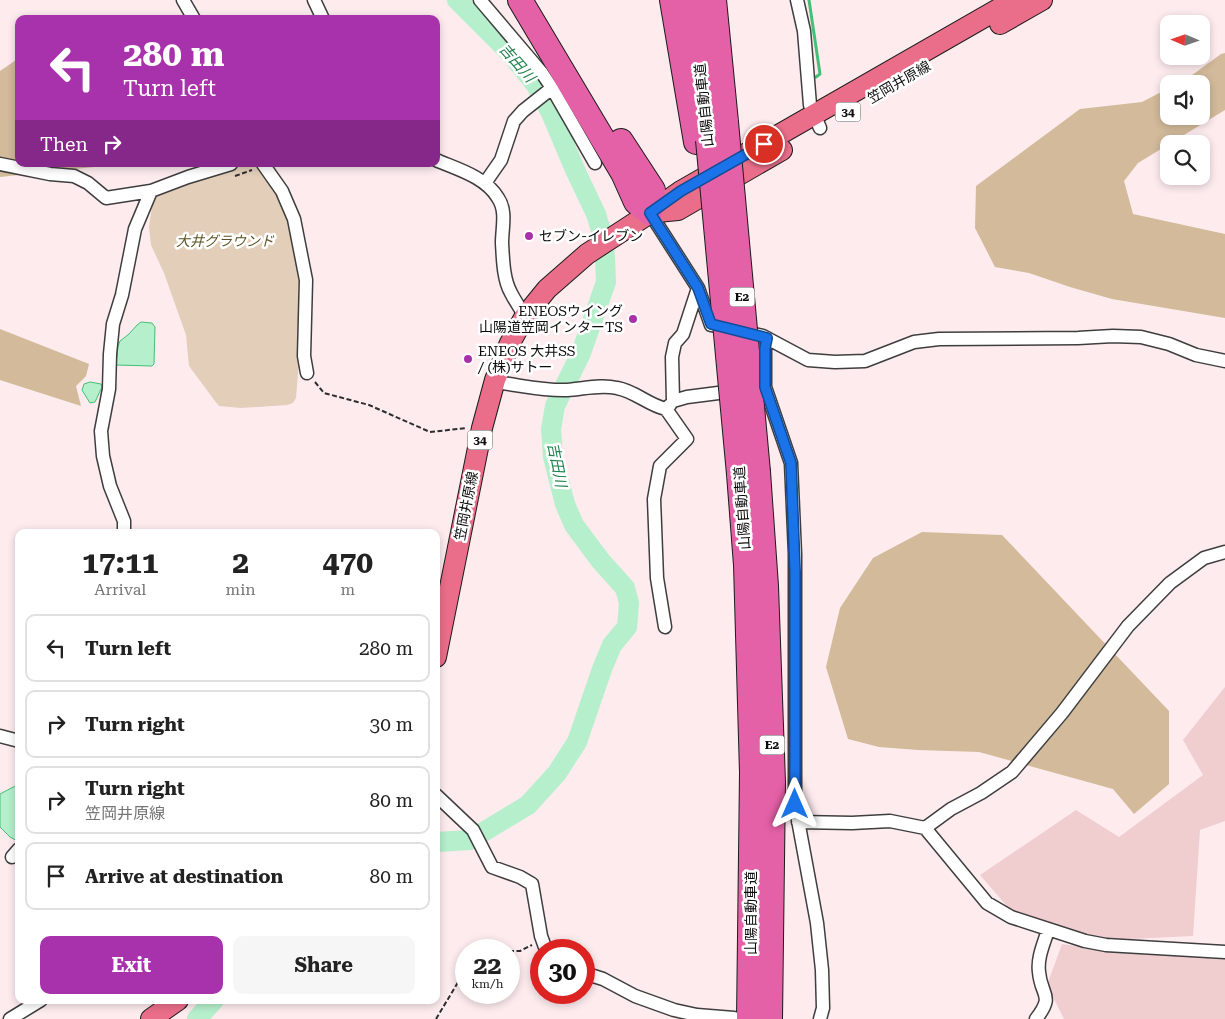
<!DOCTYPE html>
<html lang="en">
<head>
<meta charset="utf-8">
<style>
	:root { --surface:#fff; --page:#f6f6f6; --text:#222; --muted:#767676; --line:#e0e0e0; --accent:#a832ac }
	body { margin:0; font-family:"Roboto Serif","Noto Sans JP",serif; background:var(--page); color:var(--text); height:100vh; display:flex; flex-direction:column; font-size:19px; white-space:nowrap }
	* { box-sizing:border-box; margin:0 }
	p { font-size:16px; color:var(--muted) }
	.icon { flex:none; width:28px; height:28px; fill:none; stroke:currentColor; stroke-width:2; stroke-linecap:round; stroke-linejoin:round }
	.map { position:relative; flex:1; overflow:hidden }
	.details { position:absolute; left:15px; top:529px; width:425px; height:475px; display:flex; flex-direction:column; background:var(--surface); border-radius:10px; box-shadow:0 2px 8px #0003 }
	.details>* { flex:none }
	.banner { position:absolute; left:15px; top:15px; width:425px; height:152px; border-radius:10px; box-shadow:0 2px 8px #0003; background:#a832ac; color:#fff; overflow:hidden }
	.needle { width:32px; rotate:272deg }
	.tools { position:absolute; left:1160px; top:15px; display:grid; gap:10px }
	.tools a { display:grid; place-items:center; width:50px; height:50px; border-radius:10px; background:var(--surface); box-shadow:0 2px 8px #0003; font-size:25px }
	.speed { position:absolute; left:455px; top:939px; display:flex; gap:10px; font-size:25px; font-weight:700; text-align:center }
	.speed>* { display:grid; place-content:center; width:65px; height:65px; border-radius:50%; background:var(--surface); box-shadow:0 2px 8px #0003; line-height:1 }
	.speed small { font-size:12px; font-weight:400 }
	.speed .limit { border:8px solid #d22; background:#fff; color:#111 }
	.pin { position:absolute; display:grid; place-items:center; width:42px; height:42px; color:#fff; margin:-21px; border:2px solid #fff; border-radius:50%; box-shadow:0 1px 5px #0007 }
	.me { position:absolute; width:55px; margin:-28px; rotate:0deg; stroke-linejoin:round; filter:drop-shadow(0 0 4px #0008) }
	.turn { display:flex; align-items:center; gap:18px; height:105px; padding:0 25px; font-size:22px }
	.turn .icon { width:65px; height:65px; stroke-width:2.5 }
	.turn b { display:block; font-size:35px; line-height:42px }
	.then { display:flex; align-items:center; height:48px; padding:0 25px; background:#0003; gap:10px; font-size:19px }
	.eta { display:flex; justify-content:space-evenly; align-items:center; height:85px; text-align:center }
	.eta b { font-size:30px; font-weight:700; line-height:35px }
	.button { display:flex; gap:10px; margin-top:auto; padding:10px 25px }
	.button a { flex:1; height:58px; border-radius:10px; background:var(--accent); color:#fff; font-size:20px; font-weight:700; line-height:58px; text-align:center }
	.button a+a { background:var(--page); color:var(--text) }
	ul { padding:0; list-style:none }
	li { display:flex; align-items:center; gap:15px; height:68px; margin:0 10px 8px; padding:0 15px; border:2px solid var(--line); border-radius:10px }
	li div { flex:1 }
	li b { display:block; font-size:19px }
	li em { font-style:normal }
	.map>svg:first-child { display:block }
</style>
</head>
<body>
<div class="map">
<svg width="1225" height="1019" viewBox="0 0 1225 1019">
	<rect width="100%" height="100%" fill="#fdebee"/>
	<!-- farmland -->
	<path fill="#f0ced0" d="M1225 687V821L1200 830 1193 936 1108 940 1012 912 980 875 1076 810 1119 837 1203 775 1183 740Z
		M1062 944 1105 950 1225 958V1019H1064L1047 985Z"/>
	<!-- green -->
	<path fill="#e3ceb9" d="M239 164H252L262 168 288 211 301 271 299 360 296 398 293 403 287 405 241 408 219 406 215 401 189 366 186 335 164 273 151 245 149 227 153 200 157 193Z"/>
	<!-- forest -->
	<path fill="#d2ba9a" d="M1225 53V110L1138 163 1124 181 1133 214 1225 234V318L1112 299 1070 287 1029 273 995 267 975 228 976 186 1080 109 1142 102 1169 88V116H1201V84H1178L1188 78 1221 54Z
		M19 58V164H93L94 167 0 177V71Z
		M0 329 89 364 86 376 76 386 81 406 0 380Z
		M922 532 1002 535 1169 711V784L1134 814 1113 789 979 752 918 750 879 747 848 739 826 667 840 608 873 558Z"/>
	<!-- water -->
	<path fill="#b5efcc" stroke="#44bf77" d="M141 322 152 323 155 327 154 364 152 366 116 365 118 346 120 341 129 334 137 325Z
		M90 382 101 384 102 387 95 402 90 403 82 390 84 384Z
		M19 784V842L10 837 0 827V794Z"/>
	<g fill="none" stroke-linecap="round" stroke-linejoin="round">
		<!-- stream -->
		<path stroke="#44bf77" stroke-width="3" d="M809 0 820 74 816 77"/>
		<!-- river -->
		<path stroke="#b5efcc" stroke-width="20" d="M436 842 470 840 528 805 557 773 577 742 602 669 612 645 627 627 629 603 625 588 600 560 574 525 565 504 553 457 551 429 555 406 581 353 606 282 605 257 602 234 596 214 576 172 551 113 536 85 511 54 457 0
			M197 1019 214 1000"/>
		<!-- minor casing -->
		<g stroke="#3e3e3e" stroke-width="15">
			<path id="minor" d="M183 0 194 19
				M314 0 323 19
				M480 0 542 73 552 88 523 111 514 121 501 160 485 183
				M797 0 804 31 810 105 820 128
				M552 88 595 163
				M436 160C457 169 486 177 498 198 507 211 502 228 502 243 503 258 503 279 511 293 515 301 520 308 525 316
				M0 164 50 174 74 176 88 183 106 198 151 191 188 177 231 164
				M263 164 282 191 294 219 306 280 304 356 307 373
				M650 213 698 288 683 334 675 343 672 357 673 401 687 397 765 387 791 463 795 554V804L817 923 822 970 823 1008 820 1019
				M698 288 711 325 763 336 808 360 835 362 865 361 914 342 939 339 1078 338 1113 336 1141 337 1169 344 1196 355 1225 361
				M495 380 502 383C524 386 546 391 567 390 584 389 600 384 617 388 635 391 648 405 666 409L670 405
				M765 387V348L767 338
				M124 532V521L110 486 103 456 101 431 109 389 110 354 113 324 122 295 135 229 151 191
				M665 627 657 578 654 499 660 466 687 439 666 409
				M0 736 19 741
				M436 795 473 830 492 867 520 877 532 884 541 936 546 950
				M798 822 852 823 890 821 925 828 987 903 1011 917 1085 941 1106 945 1225 952
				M925 828 951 809 981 793 1012 772 1062 713 1128 626 1170 583 1204 558 1225 552
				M12 857 19 849
				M584 973 603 979 635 996 674 1010 697 1015 734 1018
				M10 1019 41 1000
				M1036 1019C1055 994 1041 997 1039 972 1037 958 1044 943 1048 930"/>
		</g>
		<!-- primary casing -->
		<g stroke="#1c1c1c" stroke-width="22">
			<path id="primary" d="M1000 24 1042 0
				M657 212 678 210 782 150
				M436 657 482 428 495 380 510 343 525 316 547 289 587 254 650 213 681 191 1014 0
				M151 1019 178 1000"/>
		</g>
		<!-- motorway casing -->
		<g stroke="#1c1c1c" stroke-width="26">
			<path id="motorway" d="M520 0 623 173 636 202 650 213
				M672 0 696 142
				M694 0 704 103
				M714 0 726 122
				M621 141 653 190 650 213
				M758 472 766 586 773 782 770 1019
				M739 474 746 565 752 773 749 1019"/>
		</g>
		<!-- path -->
		<path stroke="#2d2d2d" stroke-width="2" stroke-dasharray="5 2.5" stroke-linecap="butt" d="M235 176 252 170
			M315 382 324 393 369 405 430 432 467 428
			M509 951H520L532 945
			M436 1019 466 969"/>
		<!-- minor -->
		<use href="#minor" stroke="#fff" stroke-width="12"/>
		<!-- primary -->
		<use href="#primary" stroke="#ea6e8a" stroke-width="20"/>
		<!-- motorway -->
		<use href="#motorway" stroke="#e561a7" stroke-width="24"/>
		<!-- motorway-bridge casing -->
		<g stroke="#1c1c1c" stroke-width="26" stroke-linecap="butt">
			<path id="motorway-bridge" d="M726 122 758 472
				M708 140 739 474"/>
		</g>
		<!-- motorway-bridge -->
		<use href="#motorway-bridge" stroke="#e561a7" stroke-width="24"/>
	</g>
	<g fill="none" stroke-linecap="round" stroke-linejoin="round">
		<!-- route casing -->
		<g stroke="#114b97" stroke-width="12">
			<path id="route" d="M764 144 681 191 650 213 698 288 711 324 767 338 765 348V387L791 463 795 572V804"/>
		</g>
		<!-- route -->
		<use href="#route" stroke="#1a73e8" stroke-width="9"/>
	</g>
	<!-- markers -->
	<g fill="#a832ac" stroke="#fff" stroke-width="2">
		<circle cx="529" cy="236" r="5"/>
		<circle cx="633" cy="319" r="5"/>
		<circle cx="468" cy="359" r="5"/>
	</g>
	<g text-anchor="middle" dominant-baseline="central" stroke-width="5" stroke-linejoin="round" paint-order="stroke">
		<!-- shield labels -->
		<g fill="#fff" stroke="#545454" stroke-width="1">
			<rect x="835.5" y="102.5" width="25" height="19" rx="4"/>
			<rect x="729.5" y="287.5" width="25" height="19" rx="4"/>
			<rect x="467.5" y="430.5" width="25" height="19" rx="4"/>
			<rect x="759.5" y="735.5" width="25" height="19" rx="4"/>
		</g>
		<g font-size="12" font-weight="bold" fill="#0b0b0b">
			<text x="848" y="112">34</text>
			<text x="742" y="297">E2</text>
			<text x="480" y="440">34</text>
			<text x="772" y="745">E2</text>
		</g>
		<!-- street labels -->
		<g font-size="14" fill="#0b0b0b" stroke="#fff">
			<text transform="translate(899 82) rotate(-30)">笠岡井原線</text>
			<text transform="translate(704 105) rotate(-96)">山陽自動車道</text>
			<text transform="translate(466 506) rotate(-79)">笠岡井原線</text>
			<text transform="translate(742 508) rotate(-94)">山陽自動車道</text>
			<text transform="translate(751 913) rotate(-90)">山陽自動車道</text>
		</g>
		<!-- poi labels -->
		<g font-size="14" fill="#0b0b0b" stroke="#fff" text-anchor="start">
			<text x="539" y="236">セブン-イレブン</text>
			<text x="623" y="311" text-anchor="end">ENEOSウイング<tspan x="623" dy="16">山陽道笠岡インターTS</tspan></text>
			<text x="478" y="351">ENEOS 大井SS<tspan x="478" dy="16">/ (株)サトー</tspan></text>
		</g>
		<!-- park labels -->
		<g font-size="14" font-style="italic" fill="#5b5123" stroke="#fff">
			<text x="225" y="241">大井グラウンド</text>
		</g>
		<!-- water labels -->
		<g font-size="15" font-style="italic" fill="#20824c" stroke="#fff">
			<text transform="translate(517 63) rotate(49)">吉田川</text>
			<text transform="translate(557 465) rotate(79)">吉田川</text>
		</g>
	</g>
</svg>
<div class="tools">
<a><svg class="needle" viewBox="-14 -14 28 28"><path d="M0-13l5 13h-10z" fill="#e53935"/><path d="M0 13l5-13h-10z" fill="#767676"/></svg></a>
<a><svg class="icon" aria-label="sound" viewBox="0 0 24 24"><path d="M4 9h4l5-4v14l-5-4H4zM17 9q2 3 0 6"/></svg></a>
<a><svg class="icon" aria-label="search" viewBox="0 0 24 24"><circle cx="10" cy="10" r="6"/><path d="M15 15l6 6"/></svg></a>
</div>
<div class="speed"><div>22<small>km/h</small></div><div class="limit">30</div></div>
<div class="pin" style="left:764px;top:144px;background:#d93025"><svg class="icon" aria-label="arrive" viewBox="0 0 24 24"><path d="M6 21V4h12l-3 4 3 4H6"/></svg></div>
<svg class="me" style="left:795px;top:804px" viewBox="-20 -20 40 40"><path d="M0-17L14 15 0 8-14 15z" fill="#1a73e8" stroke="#fff" stroke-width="4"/></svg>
<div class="banner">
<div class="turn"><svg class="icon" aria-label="left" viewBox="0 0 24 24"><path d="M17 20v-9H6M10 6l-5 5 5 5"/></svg><div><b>280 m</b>Turn left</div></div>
<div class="then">Then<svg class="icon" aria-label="right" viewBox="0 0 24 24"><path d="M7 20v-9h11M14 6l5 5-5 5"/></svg></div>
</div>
<section class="details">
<div class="eta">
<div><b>17:11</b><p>Arrival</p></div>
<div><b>2</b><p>min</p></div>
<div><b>470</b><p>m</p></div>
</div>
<ul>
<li><svg class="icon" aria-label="left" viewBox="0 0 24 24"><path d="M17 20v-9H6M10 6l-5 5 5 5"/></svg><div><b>Turn left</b></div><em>280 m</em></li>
<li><svg class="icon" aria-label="right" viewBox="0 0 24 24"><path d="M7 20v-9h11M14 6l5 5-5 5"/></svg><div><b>Turn right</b></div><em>30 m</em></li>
<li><svg class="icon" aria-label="right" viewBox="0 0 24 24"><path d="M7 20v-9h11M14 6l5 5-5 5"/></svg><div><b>Turn right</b><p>笠岡井原線</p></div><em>80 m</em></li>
<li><svg class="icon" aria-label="arrive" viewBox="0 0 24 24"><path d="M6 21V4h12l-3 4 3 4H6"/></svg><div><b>Arrive at destination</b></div><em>80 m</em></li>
</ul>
<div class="button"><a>Exit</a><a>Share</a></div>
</section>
</div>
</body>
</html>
